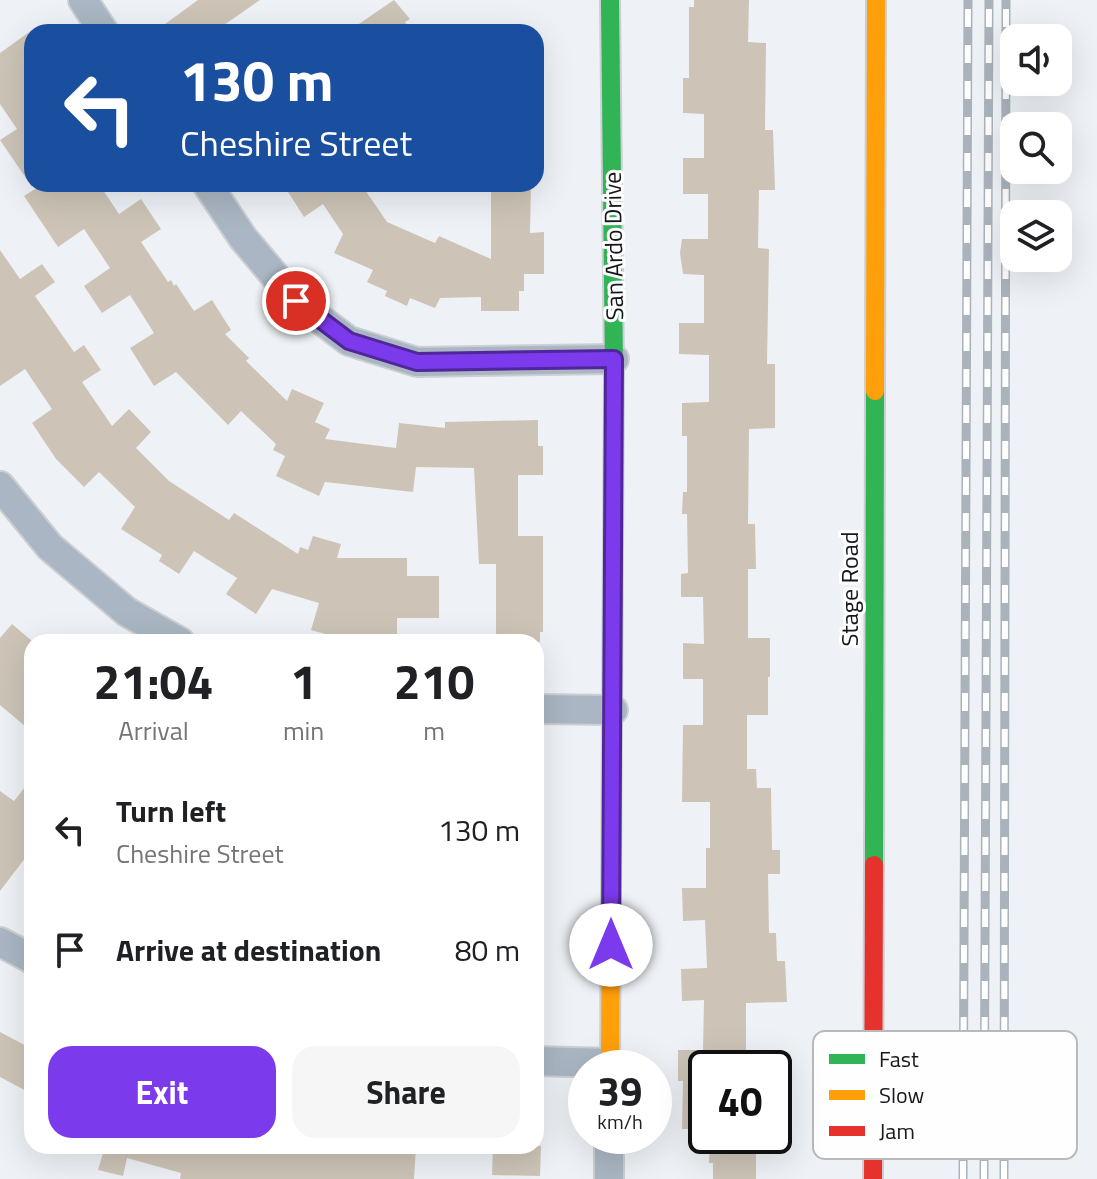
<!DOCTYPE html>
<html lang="en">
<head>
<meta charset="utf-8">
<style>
	:root { --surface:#fff; --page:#f6f6f6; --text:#202124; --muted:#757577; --accent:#7c3aed }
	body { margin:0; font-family:"Titillium Web",sans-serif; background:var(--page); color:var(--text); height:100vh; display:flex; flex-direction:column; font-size:30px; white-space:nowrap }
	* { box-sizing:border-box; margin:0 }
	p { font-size:26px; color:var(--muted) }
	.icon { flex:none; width:44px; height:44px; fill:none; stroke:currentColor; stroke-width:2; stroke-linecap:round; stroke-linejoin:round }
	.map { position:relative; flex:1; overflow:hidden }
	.side { position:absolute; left:24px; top:634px; width:520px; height:520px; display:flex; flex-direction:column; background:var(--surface); border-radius:24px; box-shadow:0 8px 32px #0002 }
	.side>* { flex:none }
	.guide { position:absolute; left:24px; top:24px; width:520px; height:168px; border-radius:24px; box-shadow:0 8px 32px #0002; background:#1a4fa0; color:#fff; overflow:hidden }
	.tools { position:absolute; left:1000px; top:24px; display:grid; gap:16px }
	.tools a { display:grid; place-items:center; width:72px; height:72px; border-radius:16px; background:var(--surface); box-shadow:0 8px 32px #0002; font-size:40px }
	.speed { position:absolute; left:568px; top:1050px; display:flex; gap:16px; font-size:40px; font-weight:700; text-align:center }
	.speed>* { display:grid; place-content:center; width:104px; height:104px; border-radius:50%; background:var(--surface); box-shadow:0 8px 32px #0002; line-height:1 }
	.speed small { font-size:20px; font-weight:400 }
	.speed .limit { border:4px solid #111; border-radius:12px; background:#fff; color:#111 }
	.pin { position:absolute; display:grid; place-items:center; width:68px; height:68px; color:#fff; margin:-34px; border:4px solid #fff; border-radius:50%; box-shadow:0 2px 8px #0007 }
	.me { position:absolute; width:88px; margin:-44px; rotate:0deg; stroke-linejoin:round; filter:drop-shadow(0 0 6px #0008) }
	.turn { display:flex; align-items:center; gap:28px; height:168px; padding:0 24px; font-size:36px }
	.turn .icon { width:104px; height:104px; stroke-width:2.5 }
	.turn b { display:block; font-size:56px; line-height:68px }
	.eta { display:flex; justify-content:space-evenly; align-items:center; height:136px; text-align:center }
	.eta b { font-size:48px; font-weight:700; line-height:56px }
	.action { display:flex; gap:16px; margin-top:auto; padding:16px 24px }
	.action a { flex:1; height:92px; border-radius:24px; background:var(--accent); color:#fff; font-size:32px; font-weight:700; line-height:92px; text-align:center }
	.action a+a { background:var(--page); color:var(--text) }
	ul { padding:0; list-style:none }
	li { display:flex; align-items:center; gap:24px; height:120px; padding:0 24px }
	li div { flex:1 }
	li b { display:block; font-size:30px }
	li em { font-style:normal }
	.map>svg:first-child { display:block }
</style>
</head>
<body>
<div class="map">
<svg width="1097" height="1179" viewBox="0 0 1097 1179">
	<rect width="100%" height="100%" fill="#eef2f6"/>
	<!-- building -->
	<path fill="#cdc4b7" d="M198 0H260L214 32H154Z
		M394 0 410 19 405 22 411 32H347Z
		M694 0H749L748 42 766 43 765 130H773L775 190H759L758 248 769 249 767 364H775V428L749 429 748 524H755L756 569H748V638H770V677H768V715H747V769H756L757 788H771L772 850H780V874H768L769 933H776L777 961H785L787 1002 746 1003V1068H706V1129H682L683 1081H678V1050H703L704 1000 682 1001 681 969 707 968 705 920 683 921 682 888H706V848H710V802H682L683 725H703V679H683V643L704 644 703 597H681V574L688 573 687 514H682L683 492H687V436H682V403L709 402V355L679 354V323H704V275L683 274 680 253 682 239H708V194H683V158H704V114L683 113V78H689V7H694Z
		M32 30V187L0 140 17 129 0 104V53Z
		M43 184H99L119 214 141 199 161 229 141 242 168 282 171 280 174 286 176 284 194 311 212 300 231 330 225 334 249 358 246 361 287 401 292 389 324 403 315 422 330 429 325 439 396 448 399 423 445 428V422L538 420V446H543V475H518V536H543V632H540V642H496V564H479L474 468 416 467 413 492 325 482 319 496 276 476 285 456 273 450 276 444 241 411 228 425 176 372 154 386 130 348 154 333 130 295 102 313 84 286 110 268 84 229 58 247 24 196Z
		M283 184H361L387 222 435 243 439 236 491 259V184H531L530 233 544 232V274H524V291H519V311H481V297L440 298 435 308 410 298 407 306 385 296 387 291 367 282 373 270 334 253 343 234 323 204 304 217Z
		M0 250 20 279 42 264 55 282 35 296 74 352 84 345 101 370 82 382 112 426 129 409 151 432 136 448 169 481 229 520 234 513 298 554 300 547 308 550 313 536 341 544 337 558H407V576H439V618H397V642H353L311 630 319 603 272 589 256 614 226 594 237 578 194 551 179 574 159 561 162 555 121 529 135 507 99 472 84 487 56 459 32 423 52 409 25 369 0 386Z
		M12 624 32 641V732L0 705V638Z
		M32 778V849L0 891V791L14 801Z
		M0 1032 32 1049V1094L0 1077Z
		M710 1136H756V1179H713V1163H709Z
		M105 1146H301L354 1154V1149L389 1152V1146H416L414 1179H180L181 1173 127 1158 123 1176 98 1170Z
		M493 1146H541L540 1176 492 1175Z"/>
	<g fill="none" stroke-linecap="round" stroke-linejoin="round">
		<!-- street casing -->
		<g stroke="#cccfd2" stroke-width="32">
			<path id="street" d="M83 0 104 32
				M207 184 243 238 296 301 349 341 417 362 614 359
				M0 486 50 547 127 612 180 642
				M536 709 613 710
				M0 942 32 959
				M536 1061 610 1063
				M609 1179V1136"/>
		</g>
		<!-- fast casing -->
		<g stroke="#cccfd2" stroke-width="22">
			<path id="fast" d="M610 0 614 370
				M874 865 875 391"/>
		</g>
		<!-- slow casing -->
		<g stroke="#cccfd2" stroke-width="22">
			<path id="slow" d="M875 391 876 0
				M610 1068 614 370"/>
		</g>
		<!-- jam casing -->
		<g stroke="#cccfd2" stroke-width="22">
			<path id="jam" d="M873 1179 874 865"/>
		</g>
		<!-- street -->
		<use href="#street" stroke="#aab6c3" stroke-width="28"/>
		<!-- fast -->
		<use href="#fast" stroke="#30b455" stroke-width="18"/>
		<!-- slow -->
		<use href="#slow" stroke="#ff9f0a" stroke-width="18"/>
		<!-- jam -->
		<use href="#jam" stroke="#e5322d" stroke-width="18"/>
		<!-- rail casing -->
		<g stroke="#aab2ba" stroke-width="9">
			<path id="rail" d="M963 1179 968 0
				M984 1179 989 0
				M1004 1179 1006 0"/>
		</g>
		<!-- rail -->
		<use href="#rail" stroke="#fefefe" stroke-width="6" stroke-dasharray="18" stroke-linecap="butt"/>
	</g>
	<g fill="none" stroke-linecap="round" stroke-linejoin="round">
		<!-- route casing -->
		<g stroke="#51269a" stroke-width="20">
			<path id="route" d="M296 301 349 341 417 362 614 359 611 945"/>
		</g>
		<!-- route -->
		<use href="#route" stroke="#7c3aed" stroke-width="14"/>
	</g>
	<g text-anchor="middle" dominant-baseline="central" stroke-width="6" stroke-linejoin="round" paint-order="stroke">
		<!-- street labels -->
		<g font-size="24" fill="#16181b" stroke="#fefefe">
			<text transform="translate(613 246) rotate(-91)">San Ardo Drive</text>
			<text transform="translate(849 589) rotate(-90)">Stage Road</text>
		</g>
	</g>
	<!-- legend -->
	<rect x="813" y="1031" width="264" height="128" rx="12" fill="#fefefe" stroke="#b8b9ba" stroke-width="2"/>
	<rect x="829" y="1054" width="36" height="10" fill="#30b455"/>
	<rect x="829" y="1090" width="36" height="10" fill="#ff9f0a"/>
	<rect x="829" y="1126" width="36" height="10" fill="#e5322d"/>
	<g font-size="22" fill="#16181b">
		<text x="879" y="1067">Fast</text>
		<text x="879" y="1103">Slow</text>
		<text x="879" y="1139">Jam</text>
	</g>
</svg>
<div class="tools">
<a><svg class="icon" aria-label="sound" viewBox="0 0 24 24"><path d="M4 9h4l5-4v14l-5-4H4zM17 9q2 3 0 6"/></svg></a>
<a><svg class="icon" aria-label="search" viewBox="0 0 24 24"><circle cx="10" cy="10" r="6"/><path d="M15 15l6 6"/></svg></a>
<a><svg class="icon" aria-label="layers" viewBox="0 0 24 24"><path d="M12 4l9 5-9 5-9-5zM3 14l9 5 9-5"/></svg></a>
</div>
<div class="speed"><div>39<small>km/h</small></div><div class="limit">40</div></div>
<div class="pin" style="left:296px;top:301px;background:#d93025"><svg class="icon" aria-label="arrive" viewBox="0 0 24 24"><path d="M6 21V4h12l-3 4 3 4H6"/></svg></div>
<svg class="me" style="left:611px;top:945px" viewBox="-20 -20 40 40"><circle r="19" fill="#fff"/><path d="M0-13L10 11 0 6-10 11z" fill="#7c3aed"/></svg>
<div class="guide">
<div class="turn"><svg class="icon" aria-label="left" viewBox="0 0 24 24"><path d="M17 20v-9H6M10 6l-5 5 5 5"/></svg><div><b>130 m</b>Cheshire Street</div></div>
</div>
<section class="side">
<div class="eta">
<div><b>21:04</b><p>Arrival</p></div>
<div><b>1</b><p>min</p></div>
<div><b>210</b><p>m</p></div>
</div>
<ul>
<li><svg class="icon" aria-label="left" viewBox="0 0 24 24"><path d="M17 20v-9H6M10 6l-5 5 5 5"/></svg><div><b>Turn left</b><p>Cheshire Street</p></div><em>130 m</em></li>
<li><svg class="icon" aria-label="arrive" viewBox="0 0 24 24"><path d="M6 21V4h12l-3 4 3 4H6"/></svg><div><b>Arrive at destination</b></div><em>80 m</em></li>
</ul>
<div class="action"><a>Exit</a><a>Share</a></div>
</section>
</div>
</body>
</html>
